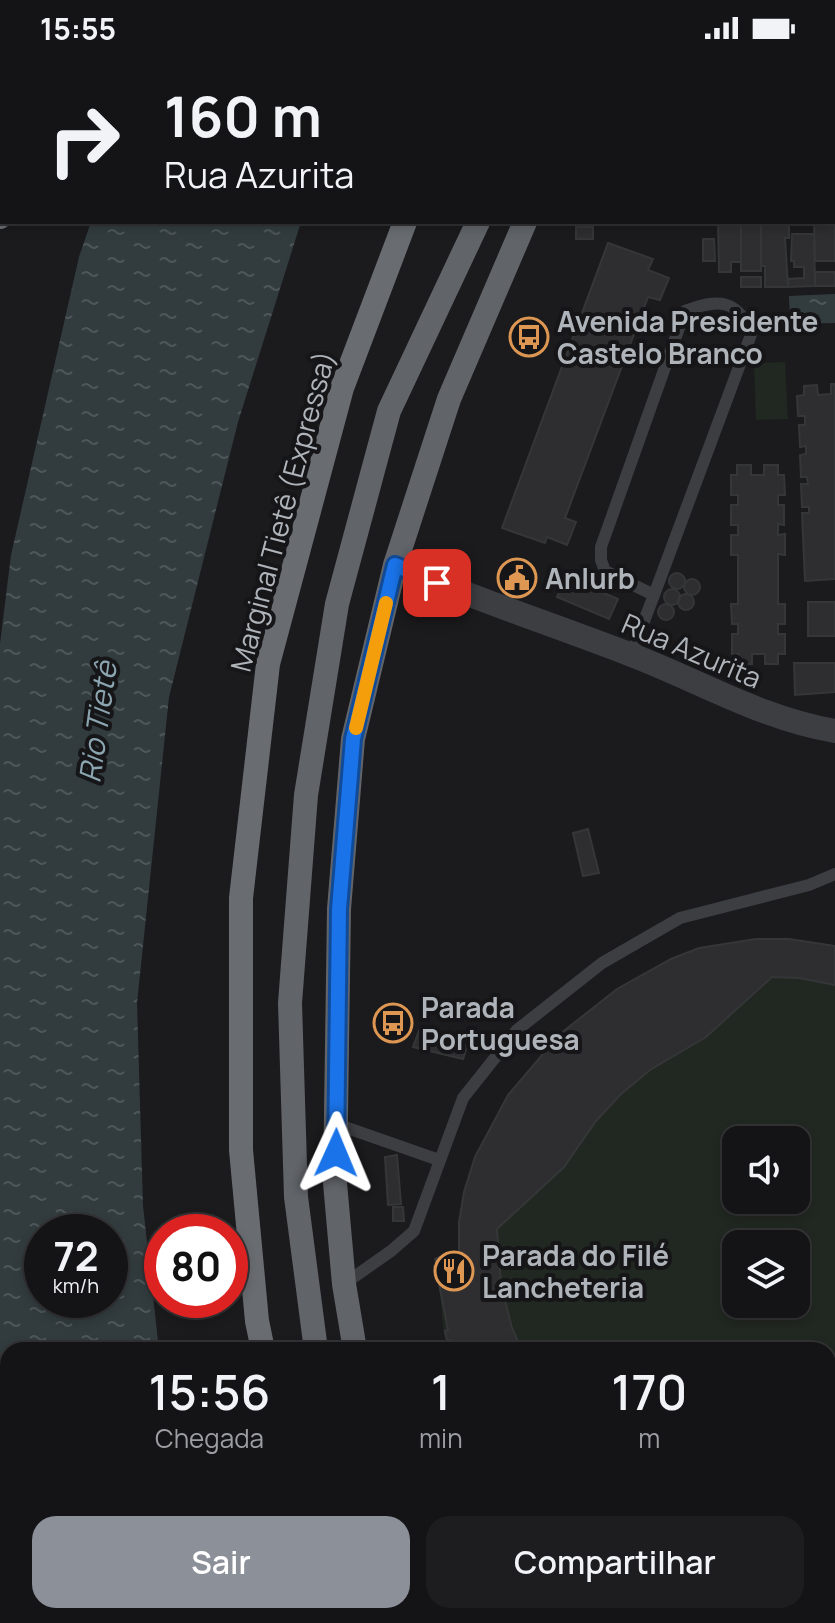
<!DOCTYPE html>
<html lang="pt">
<head>
<meta charset="utf-8">
<style>
	:root { --surface:#141416; --page:#1d1d1f; --text:#f1f3f6; --muted:#9d9ea1; --line:#333335; --accent:#8c9099 }
	body { margin:0; font-family:Manrope,sans-serif; background:var(--page); color:var(--text); height:100vh; display:flex; flex-direction:column; font-size:30px; white-space:nowrap }
	* { box-sizing:border-box; margin:0 }
	p { font-size:26px; color:var(--muted) }
	.icon { flex:none; width:44px; height:44px; fill:none; stroke:currentColor; stroke-width:2; stroke-linecap:round; stroke-linejoin:round }
	.map { position:relative; flex:1; overflow:hidden }
	.sheet { position:absolute; left:0px; top:1286px; width:836px; height:282px; display:flex; flex-direction:column; background:var(--surface); border-radius:24px 24px 0 0; box-shadow:0 4px 12px #0003,0 0 0 2px var(--line) }
	.sheet>* { flex:none }
	.hud { position:absolute; left:0px; top:0px; width:836px; height:168px; box-shadow:0 4px 12px #0003,0 0 0 2px var(--line); background:#141416; color:var(--text); overflow:hidden }
	.tools { position:absolute; left:722px; top:1070px; display:grid; gap:16px }
	.tools a { display:grid; place-items:center; width:88px; height:88px; border-radius:16px; background:var(--surface); box-shadow:0 4px 12px #0003,0 0 0 2px var(--line); font-size:40px }
	.speed { position:absolute; left:24px; top:1158px; display:flex; gap:16px; font-size:40px; font-weight:700; text-align:center }
	.speed>* { display:grid; place-content:center; width:104px; height:104px; border-radius:50%; background:var(--surface); box-shadow:0 4px 12px #0003,0 0 0 2px var(--line); line-height:1 }
	.speed small { font-size:20px; font-weight:400 }
	.speed .limit { border:12px solid #d22; background:#fff; color:#111 }
	.pin { position:absolute; display:grid; place-items:center; width:68px; height:68px; color:#fff; margin:-34px; border-radius:16px; box-shadow:0 4px 12px #0006 }
	.me { position:absolute; width:88px; margin:-44px; rotate:1deg; stroke-linejoin:round; filter:drop-shadow(0 0 6px #0008) }
	.turn { display:flex; align-items:center; gap:28px; height:168px; padding:0 32px; font-size:36px }
	.turn .icon { width:104px; height:104px; stroke-width:2.5 }
	.turn b { display:block; font-size:56px; line-height:68px }
	.eta { display:flex; justify-content:space-evenly; align-items:center; height:136px; text-align:center }
	.eta b { font-size:48px; font-weight:600; line-height:56px }
	.primary-button { display:flex; gap:16px; margin-top:auto; padding:16px 32px }
	.primary-button a { flex:1; height:92px; border-radius:24px; background:var(--accent); color:#fff; font-size:32px; font-weight:600; line-height:92px; text-align:center }
	.primary-button a+a { background:var(--page); color:var(--text) }
	.status { display:flex; justify-content:space-between; align-items:center; height:56px; padding:0 40px; background:var(--surface); direction:ltr }
	.status svg { height:22px; fill:currentColor }
	.map>svg:first-child { display:block }
</style>
</head>
<body>
<div class="status"><b>15:55</b><svg viewBox="0 0 49 12"><path d="M0 12V9h3v3zM5 12V6h3v6zM10 12V3h3v9zM15 12V0h3v12zM26 1h20v11H26zM47 4h2v5h-2z"/></svg></div>
<div class="map">
<svg width="835" height="1567" viewBox="0 0 835 1567">
	<defs>
		<pattern id="water-ripples" width="26" height="14" patternUnits="userSpaceOnUse" patternTransform="scale(2)"><rect width="26" height="14" fill="#323c3f"/><path d="M2 4q2-2 4 0t4 0M15 11q2-2 4 0t4 0" fill="none" stroke="#4d5659"/></pattern>
	</defs>
	<rect width="100%" height="100%" fill="#1b1b1d"/>
	<!-- pitch -->
	<path fill="#212721" fill-rule="evenodd" d="M785 306 788 363 756 364 754 307Z
		M835 904V1522L828 1524V1294H450L444 1280 437 1207 456 1212 475 1105 595 957ZM736 1084H796V1144H736ZM736 1188H796V1248H736Z"/>
	<!-- water -->
	<path fill="url(#water-ripples)" fill-rule="evenodd" d="M153 0H368L153 2Z
		M91 166H301L238 366 169 641 137 947 143 1150 159 1294H8V1395L0 1342V588L11 499 79 201ZM110 1176V1244H42V1176Z
		M835 238V267L790 268 789 240Z
		M8 1464V1528H0V1469Z
		M42 1560H221L223 1567H43Z"/>
	<!-- building -->
	<path fill="#2e2e30" stroke="#353638" stroke-width="2" d="M773 0H824V2H774Z
		M829 0H835V120L834 2H828Z
		M718 166H741V206H731V216H719Z
		M741 166H761V215H741Z
		M761 166H789V182H785L788 231H765V210H761Z
		M814 166H835V205H815Z
		M576 171H593V183H576Z
		M792 178H814L815 230 788 231V223L804 222V211H794V205H791Z
		M703 183H714L715 205H703Z
		M608 187 653 203 648 214 669 222 660 244 648 241 565 462 576 466 567 489 547 481 545 487 502 472Z
		M815 216H835V230H815Z
		M741 221H761V231H741Z
		M831 328H835V523L805 525 802 457H809V451H802L801 428H808L807 421H801L800 399 806 398V390L800 391 799 369H805V360H798L797 340 804 339V330L817 329 818 339 831 338Z
		M737 409H751V419H764V409H778V419H784L785 439H778V449H784V469L778 468V479L785 478V499L778 498V548H785V568H778V578H785V598H778V608H765V598H752V608H738L739 598H732V578H738V568H732L731 548H738V499H731V479H738V469H731V449H738V439H731V419H737Z
		M669 525a8 8 0 1 1 16 0a8 8 0 1 1-16 0Z
		M566 521 618 543 609 563 557 541Z
		M684 531a8 8 0 1 1 16 0a8 8 0 1 1-16 0Z
		M664 541a8 8 0 1 1 16 0a8 8 0 1 1-16 0Z
		M678 546a8 8 0 1 1 16 0a8 8 0 1 1-16 0Z
		M808 546H835V580H808Z
		M658 556a8 8 0 1 1 16 0a8 8 0 1 1-16 0Z
		M794 607H835V636L795 639Z
		M588 773 599 817 583 820 573 777Z
		M756 883H789L835 890V929L799 922 772 921 706 981 650 1014 621 1038 596 1065 564 1111 497 1173 501 1228 512 1272 522 1294H452L454 1293 451 1284H447L445 1275 448 1274 437 1217 435 1218 434 1210 437 1209 435 1203 440 1201 449 1210 459 1209V1166L464 1136 475 1101 508 1039 560 978 617 933 671 903 699 892Z
		M420 972 439 977 467 990 463 1003 413 991Z
		M397 1099 401 1148 388 1149 385 1101Z
		M393 1151H403L404 1165H393Z
		M835 1317V1505L828 1508V1322Z"/>
	<g fill="none" stroke-linecap="round" stroke-linejoin="round">
		<!-- path -->
		<path stroke="#424548" stroke-width="4" stroke-dasharray="4 6" stroke-linecap="butt" d="M641 2 642 0"/>
		<!-- service -->
		<path stroke="#3c3e41" stroke-width="12" d="M631 599 654 539 752 276C735 242 718 243 685 255L601 491V504L605 515 654 539
			M336 1068 439 1104
			M344 1228 391 1195 414 1175 463 1042 517 974 602 907 680 862 809 829 835 818"/>
		<!-- minor -->
		<path stroke="#3c3e41" stroke-width="24" d="M834 153H835"/>
		<!-- tertiary -->
		<path stroke="#3c3e41" stroke-width="24" d="M395 509C472 542 551 568 629 598 698 624 762 663 835 675"/>
		<!-- trunk -->
		<path stroke="#616469" stroke-width="24" d="M559 2 560 0
			M605 2 606 0
			M316 1294 296 1141 290 947 306 739 337 548 389 355 478 166
			M355 1294 344 1228 335 1127 339 853 353 683 395 509 449 343 525 166
			M381 1560 383 1567
			M428 1560 430 1567"/>
		<!-- motorway -->
		<path stroke="#696d72" stroke-width="24" d="M48 2V0
			M475 2 476 0
			M0 161 2 154
			M263 1294 257 1265 241 1094V842L268 608 342 332 405 166
			M330 1560 332 1567"/>
	</g>
	<g fill="none" stroke-linecap="round" stroke-linejoin="round">
		<!-- route casing -->
		<g stroke="#114b97" stroke-width="20">
			<path id="route" d="M336 1097 339 853 353 683 395 509 437 527"/>
		</g>
		<!-- route -->
		<use href="#route" stroke="#1a73e8" stroke-width="14"/>
		<!-- slow -->
		<path stroke="#f59e0b" stroke-width="14" d="M356 672 386 547"/>
	</g>
	<!-- icons -->
	<defs>
		<g id="bus-ring" transform="scale(2)"><circle r="9.5" fill="#161618" stroke="#dd9753" stroke-width="1.5"/><path d="M-5-6H5V4H4V6H2V4H-2V6H-4V4H-5ZM-3.5-4V0h7V-4ZM-3.5 1.2v1.5H-2V1.2ZM2 1.2v1.5H3.5V1.2Z" fill="#dd9753"/></g>
		<g id="civic-ring" transform="scale(2)"><circle r="9.5" fill="#161618" stroke="#dd9753" stroke-width="1.5"/><path d="M-.6-6.5H3V-4.5H.6V-3L4-1V1h2V6H-6V1h2V-1L-.6-3ZM-1.2 2.5V6h2.4V2.5Z" fill="#dd9753"/></g>
		<g id="restaurant-ring" transform="scale(2)"><circle r="9.5" fill="#161618" stroke="#dd9753" stroke-width="1.5"/><path d="M-5-6h1v4h1v-4h1v4h1v-4h1v5L-1.5 .5V6h-2V.5L-5-1ZM5-6V6H3V1.5H1.5Q1.5-4 5-6Z" fill="#dd9753"/></g>
	</defs>
	<g fill-rule="evenodd">
		<use href="#bus-ring" x="529" y="281"/>
		<use href="#civic-ring" x="517" y="522"/>
		<use href="#bus-ring" x="393" y="967"/>
		<use href="#restaurant-ring" x="454" y="1215"/>
	</g>
	<g text-anchor="middle" dominant-baseline="central" stroke-width="8" stroke-linejoin="round" paint-order="stroke">
		<!-- poi labels -->
		<g font-size="28" font-weight="bold" fill="#afb4ba" stroke="#161618" text-anchor="start">
			<text x="557" y="265">Avenida Presidente<tspan x="557" dy="32">Castelo Branco</tspan></text>
			<text x="545" y="522">Anlurb</text>
			<text x="421" y="951">Parada<tspan x="421" dy="32">Portuguesa</tspan></text>
			<text x="482" y="1199">Parada do Filé<tspan x="482" dy="32">Lancheteria</tspan></text>
		</g>
		<!-- street labels -->
		<g font-size="28" fill="#afb4ba" stroke="#161618">
			<text transform="translate(282 455) rotate(-75)">Marginal Tietê (Expressa)</text>
			<text transform="translate(692 594) rotate(23)">Rua Azurita</text>
		</g>
		<!-- water labels -->
		<g font-size="30" font-style="italic" fill="#8ba5b1" stroke="#161618">
			<text transform="translate(97 666) rotate(-82)">Rio Tietê</text>
		</g>
	</g>
</svg>
<div class="tools">
<a><svg class="icon" aria-label="sound" viewBox="0 0 24 24"><path d="M4 9h4l5-4v14l-5-4H4zM17 9q2 3 0 6"/></svg></a>
<a><svg class="icon" aria-label="layers" viewBox="0 0 24 24"><path d="M12 4l9 5-9 5-9-5zM3 14l9 5 9-5"/></svg></a>
</div>
<div class="speed"><div>72<small>km/h</small></div><div class="limit">80</div></div>
<div class="pin" style="left:437px;top:527px;background:#d93025"><svg class="icon" aria-label="arrive" viewBox="0 0 24 24"><path d="M6 21V4h12l-3 4 3 4H6"/></svg></div>
<svg class="me" style="left:336px;top:1097px" viewBox="-20 -20 40 40"><path d="M0-17L14 15 0 8-14 15z" fill="#1a73e8" stroke="#fff" stroke-width="4"/></svg>
<div class="hud">
<div class="turn"><svg class="icon" aria-label="right" viewBox="0 0 24 24"><path d="M7 20v-9h11M14 6l5 5-5 5"/></svg><div><b>160 m</b>Rua Azurita</div></div>
</div>
<section class="sheet">
<div class="eta">
<div><b>15:56</b><p>Chegada</p></div>
<div><b>1</b><p>min</p></div>
<div><b>170</b><p>m</p></div>
</div>
<div class="primary-button"><a>Sair</a><a>Compartilhar</a></div>
</section>
</div>
</body>
</html>
